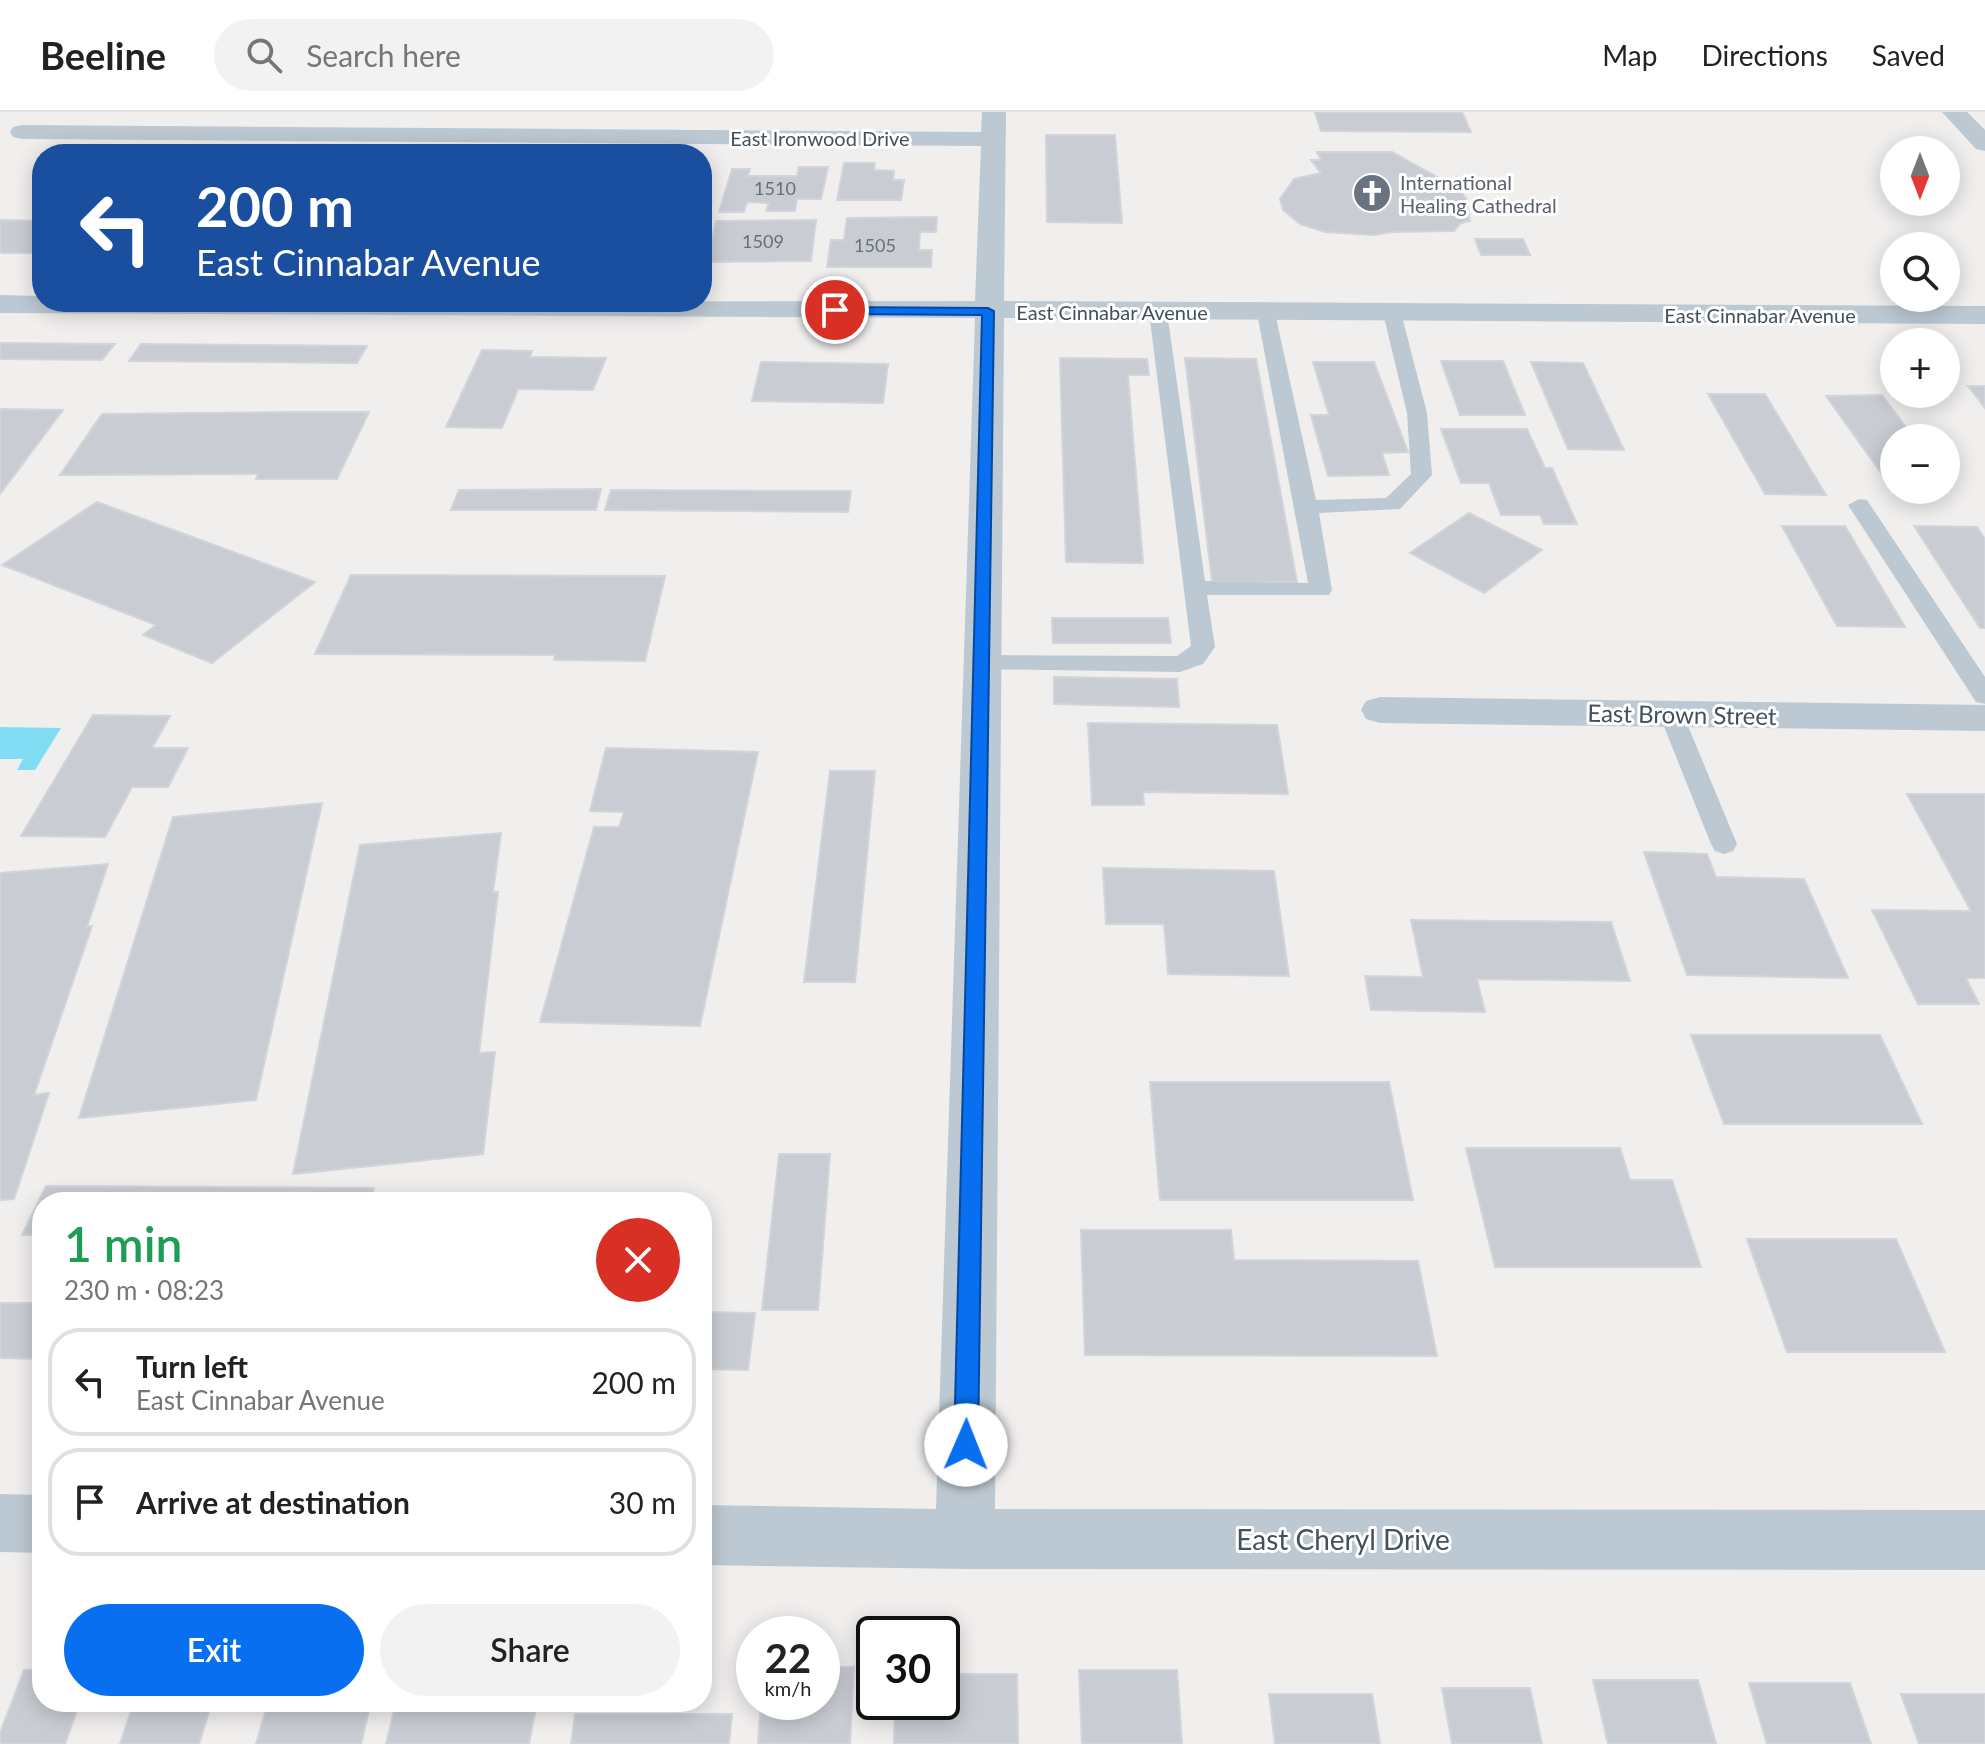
<!DOCTYPE html>
<html lang="en">
<head>
<meta charset="utf-8">
<style>
	:root { --surface:#fff; --page:#f2f2f2; --text:#222; --muted:#767676; --line:#e0e0e0; --accent:#086ff1 }
	body { margin:0; font-family:Lato,sans-serif; background:var(--page); color:var(--text); height:100vh; display:flex; flex-direction:column; font-size:30px; white-space:nowrap }
	* { box-sizing:border-box; margin:0 }
	p { font-size:26px; color:var(--muted) }
	.icon { flex:none; width:44px; height:44px; fill:none; stroke:currentColor; stroke-width:2; stroke-linecap:round; stroke-linejoin:round }
	.map { position:relative; flex:1; overflow:hidden }
	.panel { position:absolute; left:32px; top:1080px; width:680px; height:520px; display:flex; flex-direction:column; background:var(--surface); border-radius:32px; box-shadow:0 4px 20px #0003 }
	.panel>* { flex:none }
	.guide { position:absolute; left:32px; top:32px; width:680px; height:168px; border-radius:32px; box-shadow:0 4px 20px #0003; background:#1a4fa0; color:#fff; overflow:hidden }
	.needle { width:52px; rotate:180deg }
	.buttons { position:absolute; left:1880px; top:24px; display:grid; gap:16px }
	.buttons a { display:grid; place-items:center; width:80px; height:80px; border-radius:50%; background:var(--surface); box-shadow:0 4px 20px #0003; font-size:40px }
	.speed { position:absolute; left:736px; top:1504px; display:flex; gap:16px; font-size:40px; font-weight:700; text-align:center }
	.speed>* { display:grid; place-content:center; width:104px; height:104px; border-radius:50%; background:var(--surface); box-shadow:0 4px 20px #0003; line-height:1 }
	.speed small { font-size:20px; font-weight:400 }
	.speed .limit { border:4px solid #111; border-radius:12px; background:#fff; color:#111 }
	.pin { position:absolute; display:grid; place-items:center; width:68px; height:68px; color:#fff; margin:-34px; border:4px solid #fff; border-radius:50%; box-shadow:0 2px 8px #0007 }
	.me { position:absolute; width:88px; margin:-44px; rotate:1deg; stroke-linejoin:round; filter:drop-shadow(0 0 6px #0008) }
	.turn { display:flex; align-items:center; gap:28px; height:168px; padding:0 32px; font-size:36px }
	.turn .icon { width:104px; height:104px; stroke-width:2.5 }
	.turn b { display:block; font-size:56px; line-height:68px }
	.round { display:grid; place-items:center; flex:none; width:84px; height:84px; border-radius:42px; background:var(--page) }
	.head { display:flex; align-items:center; justify-content:space-between; height:136px; padding:0 32px }
	h1 { font-size:48px; font-weight:600; line-height:60px; color:#1e9e55 }
	.primary-button { display:flex; gap:16px; margin-top:auto; padding:16px 32px }
	.primary-button a { flex:1; height:92px; border-radius:48px; background:var(--accent); color:#fff; font-size:32px; font-weight:600; line-height:92px; text-align:center }
	.primary-button a+a { background:var(--page); color:var(--text) }
	ul { padding:0; list-style:none }
	li { display:flex; align-items:center; gap:24px; height:108px; margin:0 16px 12px; padding:0 16px; border:4px solid var(--line); border-radius:32px }
	li div { flex:1 }
	li b { display:block; font-size:30px }
	li em { font-style:normal }
	header { display:flex; align-items:center; gap:48px; box-sizing:border-box; height:112px; padding:0 40px; background:var(--surface); border-bottom:2px solid var(--line) }
	header strong { font-size:38px }
	nav { display:flex; gap:44px; margin-inline-start:auto; font-size:28px }
	.search { width:560px; height:72px; background:var(--page); display:flex; align-items:center; gap:20px; box-sizing:border-box; padding:0 28px; border-radius:44px; color:var(--muted); font-size:30px }
	.map>svg:first-child { display:block }
</style>
</head>
<body>
<header>
<strong>Beeline</strong>
<div class="search"><svg class="icon" aria-label="search" viewBox="0 0 24 24"><circle cx="10" cy="10" r="6"/><path d="M15 15l6 6"/></svg>Search here</div>
<nav><a>Map</a><a>Directions</a><a>Saved</a></nav>
</header>
<div class="map">
<svg width="1985" height="1632" viewBox="0 0 1985 1632">
	<rect width="100%" height="100%" fill="#f1eeee"/>
	<!-- water -->
	<path fill="#80ddf4" d="M0 615 61 616 35 658H17L23 647H0Z"/>
	<!-- building -->
	<path fill="#c9cdd3" stroke="#d1d4da" stroke-width="2" d="M1315 0H1462L1471 20 1321 19Z
		M1046 23H1115L1122 111 1047 110Z
		M1317 40H1392L1457 76 1466 86 1470 109 1461 111 1454 119 1392 120 1374 123 1325 120 1300 112 1283 98 1280 87 1294 67 1321 61 1311 48H1321Z
		M844 51H875L874 58 894 59 893 68H904L901 88H837Z
		M799 55H828L821 87H797L795 99H766L769 91 747 90 744 100H719L732 57H750L748 64H797Z
		M937 105 936 120H920L919 138H932L931 155H827L831 128H844L847 106Z
		M0 108 42 109V141H0Z
		M816 108 811 149 707 150 716 109Z
		M1475 127H1523L1530 143H1481Z
		M0 231 115 232 102 248 0 247Z
		M141 232 367 234 357 251 129 249Z
		M482 238 532 239 530 245 606 246 593 278 518 277 502 316 446 315Z
		M1060 246 1147 247 1149 263H1128L1143 451 1066 450Z
		M1185 246 1256 247 1297 470 1212 469Z
		M1441 249H1503L1525 303H1460Z
		M761 250 888 252 883 291 752 289Z
		M1313 250H1374L1408 340 1382 341 1389 363 1328 364 1311 303H1329Z
		M1531 250 1583 251 1624 338 1568 337Z
		M1968 274H1985V296Z
		M1708 282H1765L1826 383 1765 382Z
		M1882 283 1914 326H1894V372H1889L1826 284Z
		M0 297 63 298 0 382Z
		M293 300H369L337 367H256L258 362 60 363 102 302Z
		M1441 317H1527L1545 356H1552L1577 412H1544L1540 403H1501L1489 371H1461Z
		M601 377 596 398H451L459 378Z
		M611 378 851 379 848 400 605 398Z
		M97 390 315 470 212 551 143 523 156 513 2 453Z
		M1469 401 1542 438 1484 481 1410 441Z
		M1782 414H1845L1905 515 1837 514Z
		M1914 414 1977 415 1985 427V516H1980Z
		M351 463 665 464 645 549 554 548 555 543 315 542Z
		M1052 506H1168L1171 531H1053Z
		M1054 565 1177 567 1179 595 1054 592Z
		M93 603 170 604 152 636H188L168 675H132L105 725 21 724Z
		M1088 611 1277 613 1288 682 1143 680 1144 693H1092Z
		M606 636 758 640 700 914 540 910 594 715H619L624 700 590 699Z
		M830 659H875L855 870H804Z
		M1907 682H1985V866H1966L1979 892H1918L1872 798 1971 799Z
		M322 691 256 988 79 1006 173 705Z
		M501 721 493 780H498L479 941 495 940 483 1042 293 1062 360 733Z
		M1644 740 1707 742 1716 765 1804 767 1848 866 1687 863Z
		M108 752 87 815 92 814 34 983 49 981 14 1087 0 1088V761Z
		M1103 756 1274 759 1289 864 1168 862 1164 812H1106Z
		M1411 808 1611 810 1630 869 1477 867 1485 900 1371 898 1365 864 1423 865Z
		M1691 923H1880L1922 1012H1724Z
		M1150 970H1389L1413 1088H1160Z
		M1466 1036H1620L1630 1068H1672L1701 1155H1495Z
		M779 1042H830L818 1198H762Z
		M46 1074 374 1076 370 1090H42V1123H22Z
		M1081 1118H1231L1234 1148 1418 1149 1437 1244 1085 1243Z
		M1747 1127H1896L1945 1240H1787Z
		M0 1191H42V1247L0 1246Z
		M702 1200 755 1201 748 1258 702 1257Z
		M822 1555H854L850 1632H758L761 1590H822Z
		M24 1558H42V1590H80L65 1632H0V1621Z
		M1079 1558H1177L1182 1632H1082Z
		M942 1562H1017L1018 1632H894L895 1590H942Z
		M1593 1568H1698L1716 1632H1608Z
		M1749 1571H1850L1871 1632H1767Z
		M1442 1576H1530L1542 1632H1452Z
		M1269 1582H1372L1380 1632H1275Z
		M1901 1582H1985V1632H1919Z
		M134 1590H212L199 1632H120Z
		M268 1590H371L361 1632H256Z
		M396 1590H537L529 1632H386Z
		M575 1602H732L729 1632H571Z"/>
	<g fill="none" stroke-linecap="round" stroke-linejoin="round">
		<!-- service -->
		<path fill="#bdc9d2" fill-rule="evenodd" d="M1158 195 1167 200 1205 469 1308 471 1257 201 1260 197 1266 196 1275 201 1316 388 1386 386 1411 362 1407 301 1383 201 1392 196 1401 201 1427 301 1432 363 1400 397 1319 401 1332 478 1329 483H1207L1215 535 1203 552 1180 560 974 557 970 551 974 545 982 543 1177 544 1191 534 1149 200Z
			M1859 387 1867 388 1985 565V592L1976 590 1848 393Z
			M1671 594 1680 596 1683 602 1737 732 1733 739 1724 742 1715 739 1711 732 1659 602 1662 596Z"/>
		<!-- minor -->
		<path fill="#bdc9d2" fill-rule="evenodd" d="M982 0H1006L1004 189 1985 194V212L1004 206 995 1397 1985 1398V1458L965 1457 702 1453V1393L936 1397 975 206 0 201V183L42 184V190L975 189 981 34 22 27 13 25 10 20 13 15 22 13 981 20Z
			M1942 0H1967L1985 18V39L1976 37Z
			M1380 585 1985 593V619L1380 611 1366 607 1361 598 1366 589Z
			M0 1382 42 1383V1441L0 1440Z"/>
	</g>
	<!-- route -->
	<path fill="#086ff1" stroke="#05489d" stroke-width="2" d="M831 195 988 196 994 199 978 1333 974 1341 966 1345 958 1341 954 1333 982 203 835 202 829 198Z"/>
	<!-- icons -->
	<defs>
		<g id="church-disc" transform="scale(2)"><circle r="9.5" fill="#6b7280" stroke="#fff"/><path d="M-1.2-6h2.4v3.5h3.3v2.4h-3.3V6h-2.4V-.1h-3.3v-2.4h3.3Z" fill="#fff"/></g>
	</defs>
	<g fill-rule="evenodd">
		<use href="#church-disc" x="1372" y="81"/>
	</g>
	<g text-anchor="middle" dominant-baseline="central" stroke-width="6" stroke-linejoin="round" paint-order="stroke">
		<!-- far-number labels -->
		<g font-size="18" fill="#65707a">
			<text x="775" y="76">1510</text>
			<text x="763" y="129">1509</text>
			<text x="875" y="133">1505</text>
		</g>
		<!-- far-street labels -->
		<g font-size="20" fill="#44515d" stroke="#fff">
			<text x="820" y="26">East Ironwood Drive</text>
			<text x="1112" y="200">East Cinnabar Avenue</text>
			<text x="1760" y="203">East Cinnabar Avenue</text>
		</g>
		<!-- far-worship labels -->
		<g font-size="20" fill="#5b616d" stroke="#fff" text-anchor="start">
			<text x="1400" y="70">International<tspan x="1400" dy="23">Healing Cathedral</tspan></text>
		</g>
		<!-- street labels -->
		<g font-size="24" fill="#44515d" stroke="#fff">
			<text transform="translate(1682 602) rotate(1)">East Brown Street</text>
		</g>
		<!-- near-street labels -->
		<g font-size="28" fill="#44515d" stroke="#fff">
			<text x="1343" y="1427">East Cheryl Drive</text>
		</g>
	</g>
</svg>
<div class="buttons">
<a><svg class="needle" viewBox="-14 -14 28 28"><path d="M0-13l5 13h-10z" fill="#e53935"/><path d="M0 13l5-13h-10z" fill="#767676"/></svg></a>
<a><svg class="icon" aria-label="search" viewBox="0 0 24 24"><circle cx="10" cy="10" r="6"/><path d="M15 15l6 6"/></svg></a>
<a>+</a>
<a>−</a>
</div>
<div class="speed"><div>22<small>km/h</small></div><div class="limit">30</div></div>
<div class="pin" style="left:835px;top:198px;background:#d93025"><svg class="icon" aria-label="arrive" viewBox="0 0 24 24"><path d="M6 21V4h12l-3 4 3 4H6"/></svg></div>
<svg class="me" style="left:966px;top:1333px" viewBox="-20 -20 40 40"><circle r="19" fill="#fff"/><path d="M0-13L10 11 0 6-10 11z" fill="#086ff1"/></svg>
<div class="guide">
<div class="turn"><svg class="icon" aria-label="left" viewBox="0 0 24 24"><path d="M17 20v-9H6M10 6l-5 5 5 5"/></svg><div><b>200 m</b>East Cinnabar Avenue</div></div>
</div>
<section class="panel">
<div class="head"><div><h1>1 min</h1><p>230 m · 08:23</p></div><a class="round" style="background:#d93025;color:#fff"><svg class="icon" aria-label="close" viewBox="0 0 24 24"><path d="M6 6l12 12M18 6L6 18"/></svg></a></div>
<ul>
<li><svg class="icon" aria-label="left" viewBox="0 0 24 24"><path d="M17 20v-9H6M10 6l-5 5 5 5"/></svg><div><b>Turn left</b><p>East Cinnabar Avenue</p></div><em>200 m</em></li>
<li><svg class="icon" aria-label="arrive" viewBox="0 0 24 24"><path d="M6 21V4h12l-3 4 3 4H6"/></svg><div><b>Arrive at destination</b></div><em>30 m</em></li>
</ul>
<div class="primary-button"><a>Exit</a><a>Share</a></div>
</section>
</div>
</body>
</html>
